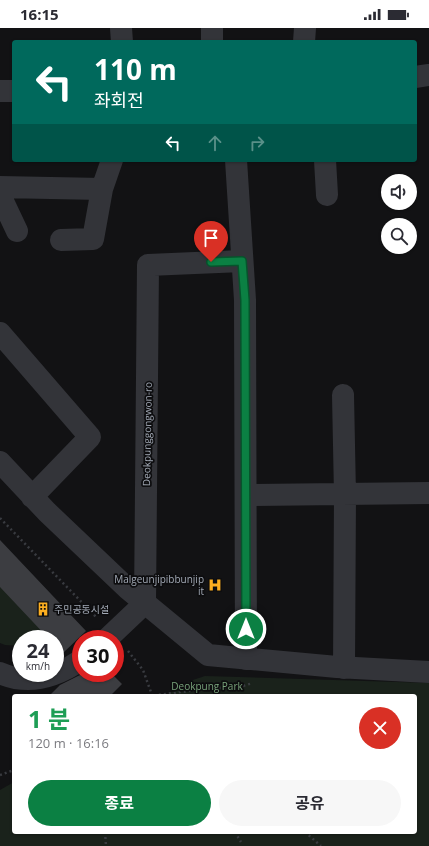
<!DOCTYPE html>
<html lang="ko">
<head>
<meta charset="utf-8">
<style>
	:root { --surface:#fff; --page:#f7f7f7; --text:#2b2b33; --muted:#7c7c81; --accent:#0b8043 }
	body { margin:0; font-family:"Open Sans","Noto Sans KR",sans-serif; background:var(--page); color:var(--text); height:100vh; display:flex; flex-direction:column; font-size:15px; white-space:nowrap }
	* { box-sizing:border-box; margin:0 }
	p { font-size:13px; color:var(--muted) }
	.icon { flex:none; width:22px; height:22px; fill:none; stroke:currentColor; stroke-width:2; stroke-linecap:round; stroke-linejoin:round }
	.map { position:relative; flex:1; overflow:hidden }
	.sheet { position:absolute; left:12px; top:666px; width:405px; height:140px; display:flex; flex-direction:column; background:var(--surface); border-radius:4px; box-shadow:0 1px 3px #0004 }
	.sheet>* { flex:none }
	.hud { position:absolute; left:12px; top:12px; width:405px; height:122px; border-radius:4px; box-shadow:0 1px 3px #0004; background:#00695c; color:#fff; overflow:hidden }
	.controls { position:absolute; left:381px; top:146px; display:grid; gap:8px }
	.controls a { display:grid; place-items:center; width:36px; height:36px; border-radius:50%; background:var(--surface); box-shadow:0 1px 3px #0004; font-size:20px }
	.speed { position:absolute; left:12px; top:602px; display:flex; gap:8px; font-size:20px; font-weight:700; text-align:center }
	.speed>* { display:grid; place-content:center; width:52px; height:52px; border-radius:50%; background:var(--surface); box-shadow:0 1px 3px #0004; line-height:1 }
	.speed small { font-size:10px; font-weight:400 }
	.speed .limit { border:6px solid #d22; background:#fff; color:#111 }
	.pin { position:absolute; display:grid; place-items:center; width:34px; height:34px; color:#fff; margin:-41px -17px; border-radius:50% 50% 50% 0; rotate:-45deg; box-shadow:0 0 4px #0007 }
	.pin .icon { rotate:45deg }
	.me { position:absolute; width:44px; margin:-22px; rotate:0deg; stroke-linejoin:round; filter:drop-shadow(0 0 3px #0008) }
	.turn { display:flex; align-items:center; gap:14px; height:84px; padding:0 16px; font-size:18px }
	.turn .icon { width:52px; height:52px; stroke-width:2.5 }
	.turn b { display:block; font-size:28px; line-height:34px }
	.lanes { display:flex; align-items:center; height:38px; padding:0 16px; background:#0003; justify-content:center; gap:20px; direction:ltr }
	.lanes .off { opacity:.35 }
	.round { display:grid; place-items:center; flex:none; width:42px; height:42px; border-radius:21px; background:var(--page) }
	.head { display:flex; align-items:center; justify-content:space-between; height:68px; padding:0 16px }
	h1 { font-size:24px; font-weight:700; line-height:30px; color:#1e9e55 }
	.cta { display:flex; gap:8px; margin-top:auto; padding:8px 16px }
	.cta a { flex:1; height:46px; border-radius:24px; background:var(--accent); color:#fff; font-size:16px; font-weight:700; line-height:46px; text-align:center }
	.cta a+a { background:var(--page); color:var(--text) }
	.status { display:flex; justify-content:space-between; align-items:center; height:28px; padding:0 20px; background:var(--surface); direction:ltr }
	.status svg { height:11px; fill:currentColor }
	.map>svg:first-child { display:block }
</style>
</head>
<body>
<div class="status"><b>16:15</b><svg viewBox="0 0 49 12"><path d="M0 12V9h3v3zM5 12V6h3v6zM10 12V3h3v9zM15 12V0h3v12zM26 1h20v11H26zM47 4h2v5h-2z"/></svg></div>
<div class="map">
<svg width="429" height="818" viewBox="0 0 429 818">
	<rect width="100%" height="100%" fill="#121214"/>
	<!-- green -->
	<path fill="#1a221b" d="M0 527 52 605 43 611H21V618L5 617 0 615Z
		M205 648 429 655V818H0V762L14 754V804H415V668H165L190 653Z"/>
	<!-- building -->
	<path fill="#3c3d41" d="M0 512 86 603 63 625 55 617V611H49L0 559Z
		M84 645H111L122 656 110 668H49L60 657Z"/>
	<g fill="none" stroke-linecap="round" stroke-linejoin="round">
		<!-- path -->
		<path stroke="#393b40" stroke-width="2.5" stroke-dasharray="2 3" stroke-linecap="butt" d="M0 490 97 590
			M128 623 143 642 152 667
			M149 668 205 661 239 659 253 655
			M0 747 14 742
			M105 804 106 818
			M235 804 241 814
			M305 804 321 818"/>
		<!-- minor -->
		<path stroke="#333439" stroke-width="22" d="M121 0 122 14
			M212 0V14
			M304 14 305 0
			M415 49 429 47
			M0 63H14
			M236 132 245 272 246 631
			M325 132 327 167
			M0 159 102 161
			M0 167 17 203
			M61 212 93 211 102 161 112 132
			M0 305 90 409 32 469
			M343 367 345 467 344 640
			M0 434 47 484 128 561 208 627 337 639 429 644
			M246 467 429 465
			M107 611 145 575 148 237 242 233
			M0 645C29 658 56 649 81 632"/>
	</g>
	<g fill="none" stroke-linecap="round" stroke-linejoin="round">
		<!-- route casing -->
		<g stroke="#07532c" stroke-width="10">
			<path id="route" d="M211 234 242 233 245 272 246 601"/>
		</g>
		<!-- route -->
		<use href="#route" stroke="#0b8043" stroke-width="7"/>
	</g>
	<!-- icons -->
	<defs>
		<g id="hospital-bare" transform="scale(1.08)"><path d="M-5-5h3v3.5h4V-5h3V5h-3V1.5h-4V5h-3Z" fill="#fdaf21" stroke="#0d0d0f" stroke-width="2.5" paint-order="stroke"/></g>
		<g id="building-bare" transform="scale(1.08)"><path d="M-4-6H4V6H1V3H-1V6H-4ZM-2.5-4.3h1.7v1.8h-1.7ZM.8-4.3h1.7v1.8H.8ZM-2.5-1h1.7V.8h-1.7ZM.8-1h1.7V.8H.8Z" fill="#fdaf21" stroke="#0d0d0f" stroke-width="2.5" paint-order="stroke"/></g>
	</defs>
	<g fill-rule="evenodd">
		<use href="#hospital-bare" x="215" y="557"/>
		<use href="#building-bare" x="43" y="581"/>
	</g>
	<g text-anchor="middle" dominant-baseline="central" stroke-width="3.5" stroke-linejoin="round" paint-order="stroke">
		<!-- street labels -->
		<g font-size="10" fill="#a2a9b5" stroke="#0d0d0f">
			<text transform="translate(147 406) rotate(-89)">Deokpunggongwon-ro</text>
		</g>
		<!-- poi labels -->
		<g font-size="10" fill="#a2a9b5" stroke="#0d0d0f" text-anchor="end">
			<text x="204" y="551">Malgeunjipibbunjip<tspan x="204" dy="12">it</tspan></text>
			<text x="54" y="581" text-anchor="start">주민공동시설</text>
		</g>
		<!-- park labels -->
		<g font-size="10" fill="#78a27a" stroke="#0d0d0f">
			<text x="207" y="658">Deokpung Park</text>
		</g>
	</g>
</svg>
<div class="controls">
<a><svg class="icon" aria-label="sound" viewBox="0 0 24 24"><path d="M4 9h4l5-4v14l-5-4H4zM17 9q2 3 0 6"/></svg></a>
<a><svg class="icon" aria-label="search" viewBox="0 0 24 24"><circle cx="10" cy="10" r="6"/><path d="M15 15l6 6"/></svg></a>
</div>
<div class="speed"><div>24<small>km/h</small></div><div class="limit">30</div></div>
<div class="pin" style="left:211px;top:234px;background:#d93025"><svg class="icon" aria-label="arrive" viewBox="0 0 24 24"><path d="M6 21V4h12l-3 4 3 4H6"/></svg></div>
<svg class="me" style="left:246px;top:601px" viewBox="-20 -20 40 40"><circle r="17" fill="#0b8043" stroke="#fff" stroke-width="3"/><path d="M0-11L8 9 0 5-8 9z" fill="#fff"/></svg>
<div class="hud">
<div class="turn"><svg class="icon" aria-label="left" viewBox="0 0 24 24"><path d="M17 20v-9H6M10 6l-5 5 5 5"/></svg><div><b>110 m</b>좌회전</div></div>
<div class="lanes"><svg class="icon" aria-label="left" viewBox="0 0 24 24"><path d="M17 20v-9H6M10 6l-5 5 5 5"/></svg><svg class="icon off" aria-label="ahead" viewBox="0 0 24 24"><path d="M12 20V5M6 11l6-6 6 6"/></svg><svg class="icon off" aria-label="right" viewBox="0 0 24 24"><path d="M7 20v-9h11M14 6l5 5-5 5"/></svg></div>
</div>
<section class="sheet">
<div class="head"><div><h1>1 분</h1><p>120 m · 16:16</p></div><a class="round" style="background:#d93025;color:#fff"><svg class="icon" aria-label="close" viewBox="0 0 24 24"><path d="M6 6l12 12M18 6L6 18"/></svg></a></div>
<div class="cta"><a>종료</a><a>공유</a></div>
</section>
</div>
</body>
</html>
